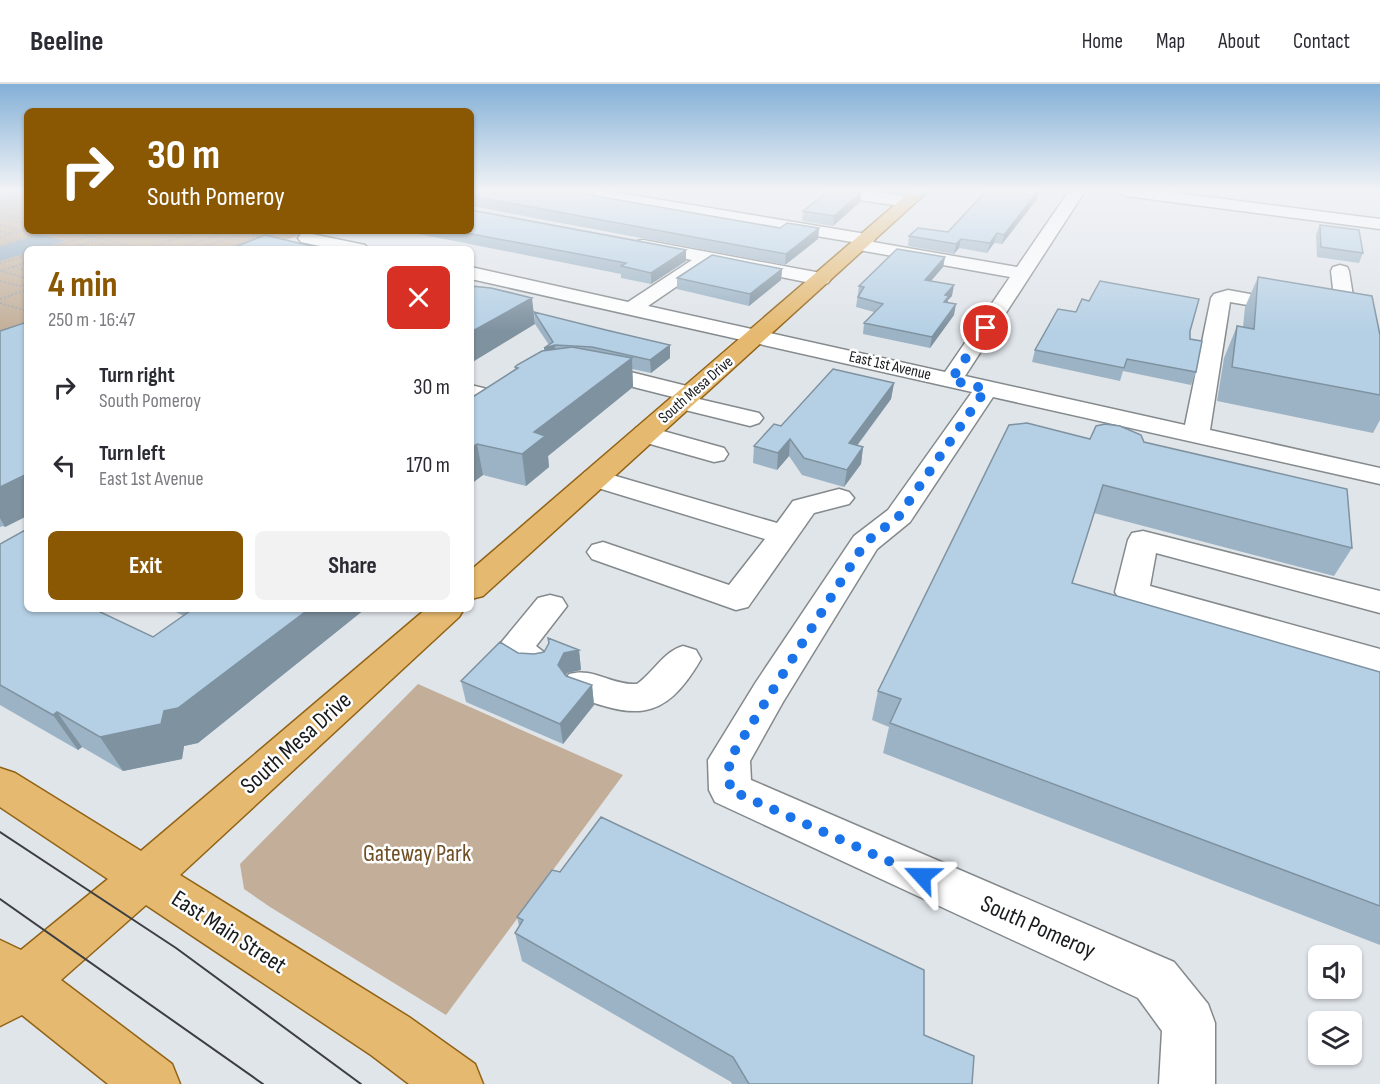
<!DOCTYPE html>
<html lang="en">
<head>
<meta charset="utf-8">
<style>
	:root { --surface:#fff; --page:#f2f2f3; --text:#2b2b33; --muted:#7c7c81; --line:#e1e1e2; --accent:#8a5702 }
	body { margin:0; font-family:"Sofia Sans Condensed",sans-serif; background:var(--page); color:var(--text); height:100vh; display:flex; flex-direction:column; font-size:22px; white-space:nowrap }
	* { box-sizing:border-box; margin:0 }
	p { font-size:20px; color:var(--muted) }
	.icon { flex:none; width:33px; height:33px; fill:none; stroke:currentColor; stroke-width:2; stroke-linecap:round; stroke-linejoin:round }
	.map { position:relative; flex:1; overflow:hidden }
	.panel { position:absolute; left:24px; top:162px; width:450px; height:366px; display:flex; flex-direction:column; background:var(--surface); border-radius:9px; box-shadow:0 2px 4px #0004 }
	.panel>* { flex:none }
	.banner { position:absolute; left:24px; top:24px; width:450px; height:126px; border-radius:9px; box-shadow:0 2px 4px #0004; background:#8a5702; color:#fff; overflow:hidden }
	.fabs { position:absolute; left:1308px; top:861px; display:grid; gap:12px }
	.fabs a { display:grid; place-items:center; width:54px; height:54px; border-radius:9px; background:var(--surface); box-shadow:0 2px 4px #0004; font-size:30px }
	.pin { position:absolute; display:grid; place-items:center; width:51px; height:51px; color:#fff; margin:-26px; border:3px solid #fff; border-radius:50%; box-shadow:0 2px 6px #0007 }
	.me { position:absolute; width:66px; margin:-33px; rotate:294deg; stroke-linejoin:round; filter:drop-shadow(0 0 4px #0008) }
	.turn { display:flex; align-items:center; gap:21px; height:126px; padding:0 24px; font-size:27px }
	.turn .icon { width:78px; height:78px; stroke-width:2.5 }
	.turn b { display:block; font-size:42px; line-height:51px }
	.round { display:grid; place-items:center; flex:none; width:63px; height:63px; border-radius:9px; background:var(--page) }
	.overview { display:flex; align-items:center; justify-content:space-between; height:102px; padding:0 24px }
	h1 { font-size:36px; font-weight:700; line-height:45px; color:var(--accent) }
	.cta { display:flex; gap:12px; margin-top:auto; padding:12px 24px }
	.cta a { flex:1; height:69px; border-radius:9px; background:var(--accent); color:#fff; font-size:24px; font-weight:700; line-height:69px; text-align:center }
	.cta a+a { background:var(--page); color:var(--text) }
	ul { padding:0; list-style:none }
	li { display:flex; align-items:center; gap:18px; height:78px; padding:0 24px }
	li div { flex:1 }
	li b { display:block; font-size:22px }
	li em { font-style:normal }
	header { display:flex; align-items:center; gap:36px; box-sizing:border-box; height:84px; padding:0 30px; background:var(--surface); border-bottom:2px solid var(--line) }
	header strong { font-size:28px }
	nav { display:flex; gap:33px; margin-inline-start:auto; font-size:21px }
	.map>svg:first-child { display:block }
</style>
</head>
<body>
<header>
<strong>Beeline</strong>
<nav><a>Home</a><a>Map</a><a>About</a><a>Contact</a></nav>
</header>
<div class="map">
<svg width="1380" height="1000" viewBox="0 0 1380 1000">
	<rect width="100%" height="100%" fill="#e0e5ea"/>
	<!-- green -->
	<path fill="#c3af99" d="M0 107H27V147H310L262 165H27V254L0 264Z
		M418 600 623 691 446 931 270 823 244 805 240 780Z"/>
	<!-- water -->
	<path fill="#8fa9be" d="M40 150 65 157 39 165H27V169L0 177V163Z"/>
	<g fill="none" stroke-linecap="round" stroke-linejoin="round">
		<!-- minor casing -->
		<g stroke="#84898c" stroke-width="3">
			<path id="minor" d="M571 107H607L866 150 872 151 875 155 873 158 1017 183 1069 107H1085L965 292 1185 341 1211 214 1214 210 1228 206 1300 219 1303 223 1300 227 1293 229 1230 218 1210 346 1380 384V400L993 313 910 438 877 465 783 618 750 677 751 696 1174 878 1208 920 1215 939V1000H1159L1162 947 1138 914 715 718 709 706 708 676 756 598 854 452 888 426 972 308 471 195V183L628 218 692 176 637 165 634 161 637 157 643 156 821 189 828 191 831 195 828 199 821 201 711 179 648 222 945 288 1010 193 859 166 853 165 850 161 852 158 579 112Z
				M823 107C841 107 906 106 916 118L908 123 831 112Z
				M1118 107H1161L1380 135V145L1126 112Z
				M307 149 365 161 368 165H334L301 158 298 154 301 150Z
				M1340 181 1347 183 1349 187 1356 231 1353 235 1346 237 1339 235 1336 231 1331 187 1333 183Z
				M590 278 699 305 702 310 699 315 759 329 763 334 759 339 750 342 673 323 670 318 673 313 582 290 578 285 582 280Z
				M471 301 507 310 510 315 507 320 498 322 471 315Z
				M645 342 724 364 728 370 724 376 714 378 636 356 632 350 636 344Z
				M595 386 777 439 793 417 839 405 849 408 854 414 849 420 814 429 748 523 736 526 592 475 587 468 592 461 603 458 729 501 765 455 585 400 581 394 585 388Z
				M1143 447 1380 507V529L1156 469 1150 502 1380 565V591L1120 516 1115 508 1128 456 1132 449Z
				M550 511 562 514 567 522 536 562 545 569 550 578 545 587C524 593 502 584 500 560L538 514Z
				M683 562 696 566 701 575C663 641 633 634 569 610L563 600 569 590C594 583 610 601 637 600 654 588 663 568 683 562Z"/>
		</g>
		<!-- major casing -->
		<g stroke="#926315" stroke-width="3">
			<path id="major" d="M911 107H928L483 512 471 515V486Z
				M426 525H464L459 533 180 791 409 933 475 980 483 1000H409L371 971 146 821 61 896 172 980 180 1000H108L22 931 0 942V856L21 866 108 795 0 723V684L15 689 141 767Z"/>
		</g>
		<!-- path -->
		<path stroke="#a1a6aa" stroke-width="2" stroke-dasharray="2 2" stroke-linecap="butt" d="M0 114 27 107
			M1 120 27 113
			M0 121 16 125 0 129
			M11 123 27 119
			M10 132 27 136
			M0 134 27 126
			M4 135 27 140
			M0 141 21 147
			M0 147 11 150
			M70 147 141 165
			M151 147 170 152 183 147
			M237 147 260 152
			M83 150 92 147
			M0 153 27 145
			M0 161 48 147
			M81 162 92 165
			M46 165 88 152
			M68 165 93 157 123 165
			M146 165 199 147
			M165 165 171 163 179 165
			M178 165 228 147
			M199 165 245 149
			M226 165 275 147
			M0 179 27 171
			M13 183 27 187
			M0 187 27 178
			M2 187 27 195
			M0 197 19 202 27 200
			M0 215 27 206
			M0 219 27 227"/>
		<!-- minor -->
		<use href="#minor" fill="#fff" fill-rule="evenodd"/>
		<!-- major -->
		<use href="#major" fill="#e5b970" fill-rule="evenodd"/>
		<!-- tram -->
		<path stroke="#3c3e41" stroke-width="2" d="M0 748 176 864 361 1000
			M0 815 263 1000"/>
	</g>
	<!-- wall -->
	<path fill="#9cb3c5" d="M471 107 597 112 780 144H819L818 155 785 181 471 122Z
		M861 109 860 118 833 142 802 137 803 127Z
		M1038 114 1002 160 994 159 987 169 959 164 954 170 908 162 909 152 948 148Z
		M1320 141 1363 169 1359 179 1317 173 1316 150Z
		M404 147H471L686 166V177L651 200 621 194V190Z
		M945 173 943 183 931 197 952 212 948 216V219L954 231 930 264 863 250 864 239 874 228 856 223 859 202Z
		M782 185 781 196 749 222 677 205V194Z
		M1258 193 1380 251V336L1373 349 1217 317 1224 274 1237 242 1243 243 1245 223Z
		M534 228 670 274 651 289 632 285 633 303 548 372 549 383 526 402 483 391 471 400V314L515 285V283L544 266 549 261 535 240Z
		M27 238V432L5 443 3 442 0 443V247Z
		M1190 247V255L1196 288 1191 301 1123 287 1120 297 1032 278 1035 266Z
		M894 299 891 315 857 362 863 363 861 380 844 403 802 391 789 372 777 386 753 379 754 362 781 342Z
		M1090 355 1144 358 1352 464 1334 492 1094 429 1072 499 1380 588V861L883 669 889 643 872 636 878 607Z
		M0 460 27 525 153 553 184 532 170 525H365L198 659 184 662 182 675 123 687 82 663 78 666 0 621Z
		M548 554 579 566 581 586 567 589 566 592 592 601 594 621 563 660 466 618 461 597 518 569 534 570 544 568 548 560Z
		M517 833 924 951 972 1000H732L731 998 522 877 515 849 519 842Z"/>
	<!-- shaded-wall -->
	<path fill="#7f92a0" d="M1038 107H1039L1038 114 1002 160 1004 151Z
		M861 109 860 118 833 142 834 132Z
		M819 144 818 155 785 181 786 170Z
		M997 149 994 159 987 169 990 159Z
		M961 155 959 164 954 170 956 160Z
		M686 166V177L651 200V189Z
		M945 173 943 183 923 206 925 196Z
		M782 185 781 196 749 222 750 210Z
		M954 201 952 212 948 216 947 223 942 229 945 211Z
		M532 214 535 240 471 279V248Z
		M956 220 954 231 930 264 932 253Z
		M555 261 556 274 546 277 544 264Z
		M670 261V274L651 289 650 276Z
		M632 274 633 303 548 372 549 383 526 402 522 370 534 348Z
		M894 299 891 315 846 376 849 359Z
		M790 355 789 372 777 386 778 369Z
		M477 360 483 391 471 400V364Z
		M863 363 861 380 844 403 847 386Z
		M27 390V432L5 443 0 434V403Z
		M309 525H365L198 659 184 662 182 675 123 687 100 653 164 627Z
		M579 566 581 586 567 589 561 601 558 581 564 569Z
		M592 601 594 621 563 660 560 640Z
		M57 628 82 663 78 666 53 631Z"/>
	<!-- building -->
	<path fill="#b5d0e5" stroke="#7f92a0" stroke-width="1.5" d="M471 107H593L597 108 590 111 780 144 787 139 819 144 786 170 471 112Z
		M829 107H849L861 109 834 132 803 127Z
		M986 107H1038L1004 151 997 149 990 159 961 155 956 160 909 152 918 144 948 148Z
		M471 126 686 166 651 189 621 182 626 179 456 147H471Z
		M1320 141 1359 146 1363 169 1321 163Z
		M265 151 323 165H230Z
		M897 165 945 173 925 196 954 201 945 211 949 212 944 218 956 220 932 253 864 239 883 220 858 213 864 203 859 202Z
		M712 171 782 185 750 210 677 194Z
		M1258 193 1372 212 1380 251V311L1232 283 1237 242 1254 245Z
		M1100 197 1199 215 1190 247V255L1202 257 1196 288 1127 275 1124 284 1035 266 1058 225 1076 228 1082 215 1089 217Z
		M471 202 491 204 532 214 471 248Z
		M534 228 606 246 670 261 650 276 592 263 555 261 544 264 553 258Z
		M27 238V390L0 403V247Z
		M572 263 632 274 534 348 545 352 522 370 477 360 471 364V314L518 284 515 283 517 281 542 267Z
		M833 285 894 299 849 359 863 363 847 386 804 374 790 355 778 369 754 362 774 340 781 342Z
		M1027 339 1090 355 1096 342 1105 340 1120 342 1141 351 1144 358 1347 405 1352 464 1103 401 1072 499 1380 588V822L890 639 901 615 878 607 1009 341Z
		M27 445V525H94L153 553 193 525H309L178 624 164 627 161 640 100 653 57 628 53 631 0 601V460Z
		M548 554 579 566 564 569 558 581 566 592 592 601 560 640 461 597 500 558 518 569 534 570 544 568 549 559Z
		M601 733 924 886V951L974 972 972 1000H749L733 973 515 849 523 836 517 833 552 786 560 788Z"/>
	<!-- sky -->
	<linearGradient id="sky" x2="0" y2="1"><stop stop-color="#84b0d7"/><stop offset="0.43" stop-color="#f1f3f6"/><stop offset="1" stop-color="#f1f3f6" stop-opacity="0"/></linearGradient>
	<rect width="1380" height="247" fill="url(#sky)"/>
	<g fill="none" stroke-linecap="round" stroke-linejoin="round">
		<!-- route -->
		<path stroke="#1a73e8" stroke-width="10" stroke-dasharray="0 18" d="M922 792 730 706 729 676 865 459 899 432 986 305 951 296 986 244"/>
	</g>
	<g text-anchor="middle" dominant-baseline="central" stroke-width="5" stroke-linejoin="round" paint-order="stroke">
		<!-- far-street labels -->
		<g font-size="16" fill="#181a1c" stroke="#fff">
			<text transform="translate(890 282) rotate(13)">East 1st Avenue</text>
			<text transform="translate(696 306) rotate(-41)">South Mesa Drive</text>
		</g>
		<!-- near-street labels -->
		<g font-size="24" fill="#181a1c" stroke="#fff">
			<text transform="translate(296 659) rotate(-42)">South Mesa Drive</text>
			<text transform="translate(1038 843) rotate(24)">South Pomeroy</text>
			<text transform="translate(229 848) rotate(33)">East Main Street</text>
		</g>
		<!-- near-park labels -->
		<g font-size="24" fill="#6e4e25" stroke="#fff">
			<text x="417" y="769">Gateway Park</text>
		</g>
	</g>
</svg>
<div class="fabs">
<a><svg class="icon" aria-label="sound" viewBox="0 0 24 24"><path d="M4 9h4l5-4v14l-5-4H4zM17 9q2 3 0 6"/></svg></a>
<a><svg class="icon" aria-label="layers" viewBox="0 0 24 24"><path d="M12 4l9 5-9 5-9-5zM3 14l9 5 9-5"/></svg></a>
</div>
<div class="pin" style="left:986px;top:244px;background:#d93025"><svg class="icon" aria-label="arrive" viewBox="0 0 24 24"><path d="M6 21V4h12l-3 4 3 4H6"/></svg></div>
<svg class="me" style="left:922px;top:792px" viewBox="-20 -20 40 40"><path d="M0-17L14 15 0 8-14 15z" fill="#1a73e8" stroke="#fff" stroke-width="4"/></svg>
<div class="banner">
<div class="turn"><svg class="icon" aria-label="right" viewBox="0 0 24 24"><path d="M7 20v-9h11M14 6l5 5-5 5"/></svg><div><b>30 m</b>South Pomeroy</div></div>
</div>
<section class="panel">
<div class="overview"><div><h1>4 min</h1><p>250 m · 16:47</p></div><a class="round" style="background:#d93025;color:#fff"><svg class="icon" aria-label="close" viewBox="0 0 24 24"><path d="M6 6l12 12M18 6L6 18"/></svg></a></div>
<ul>
<li><svg class="icon" aria-label="right" viewBox="0 0 24 24"><path d="M7 20v-9h11M14 6l5 5-5 5"/></svg><div><b>Turn right</b><p>South Pomeroy</p></div><em>30 m</em></li>
<li><svg class="icon" aria-label="left" viewBox="0 0 24 24"><path d="M17 20v-9H6M10 6l-5 5 5 5"/></svg><div><b>Turn left</b><p>East 1st Avenue</p></div><em>170 m</em></li>
</ul>
<div class="cta"><a>Exit</a><a>Share</a></div>
</section>
</div>
</body>
</html>
